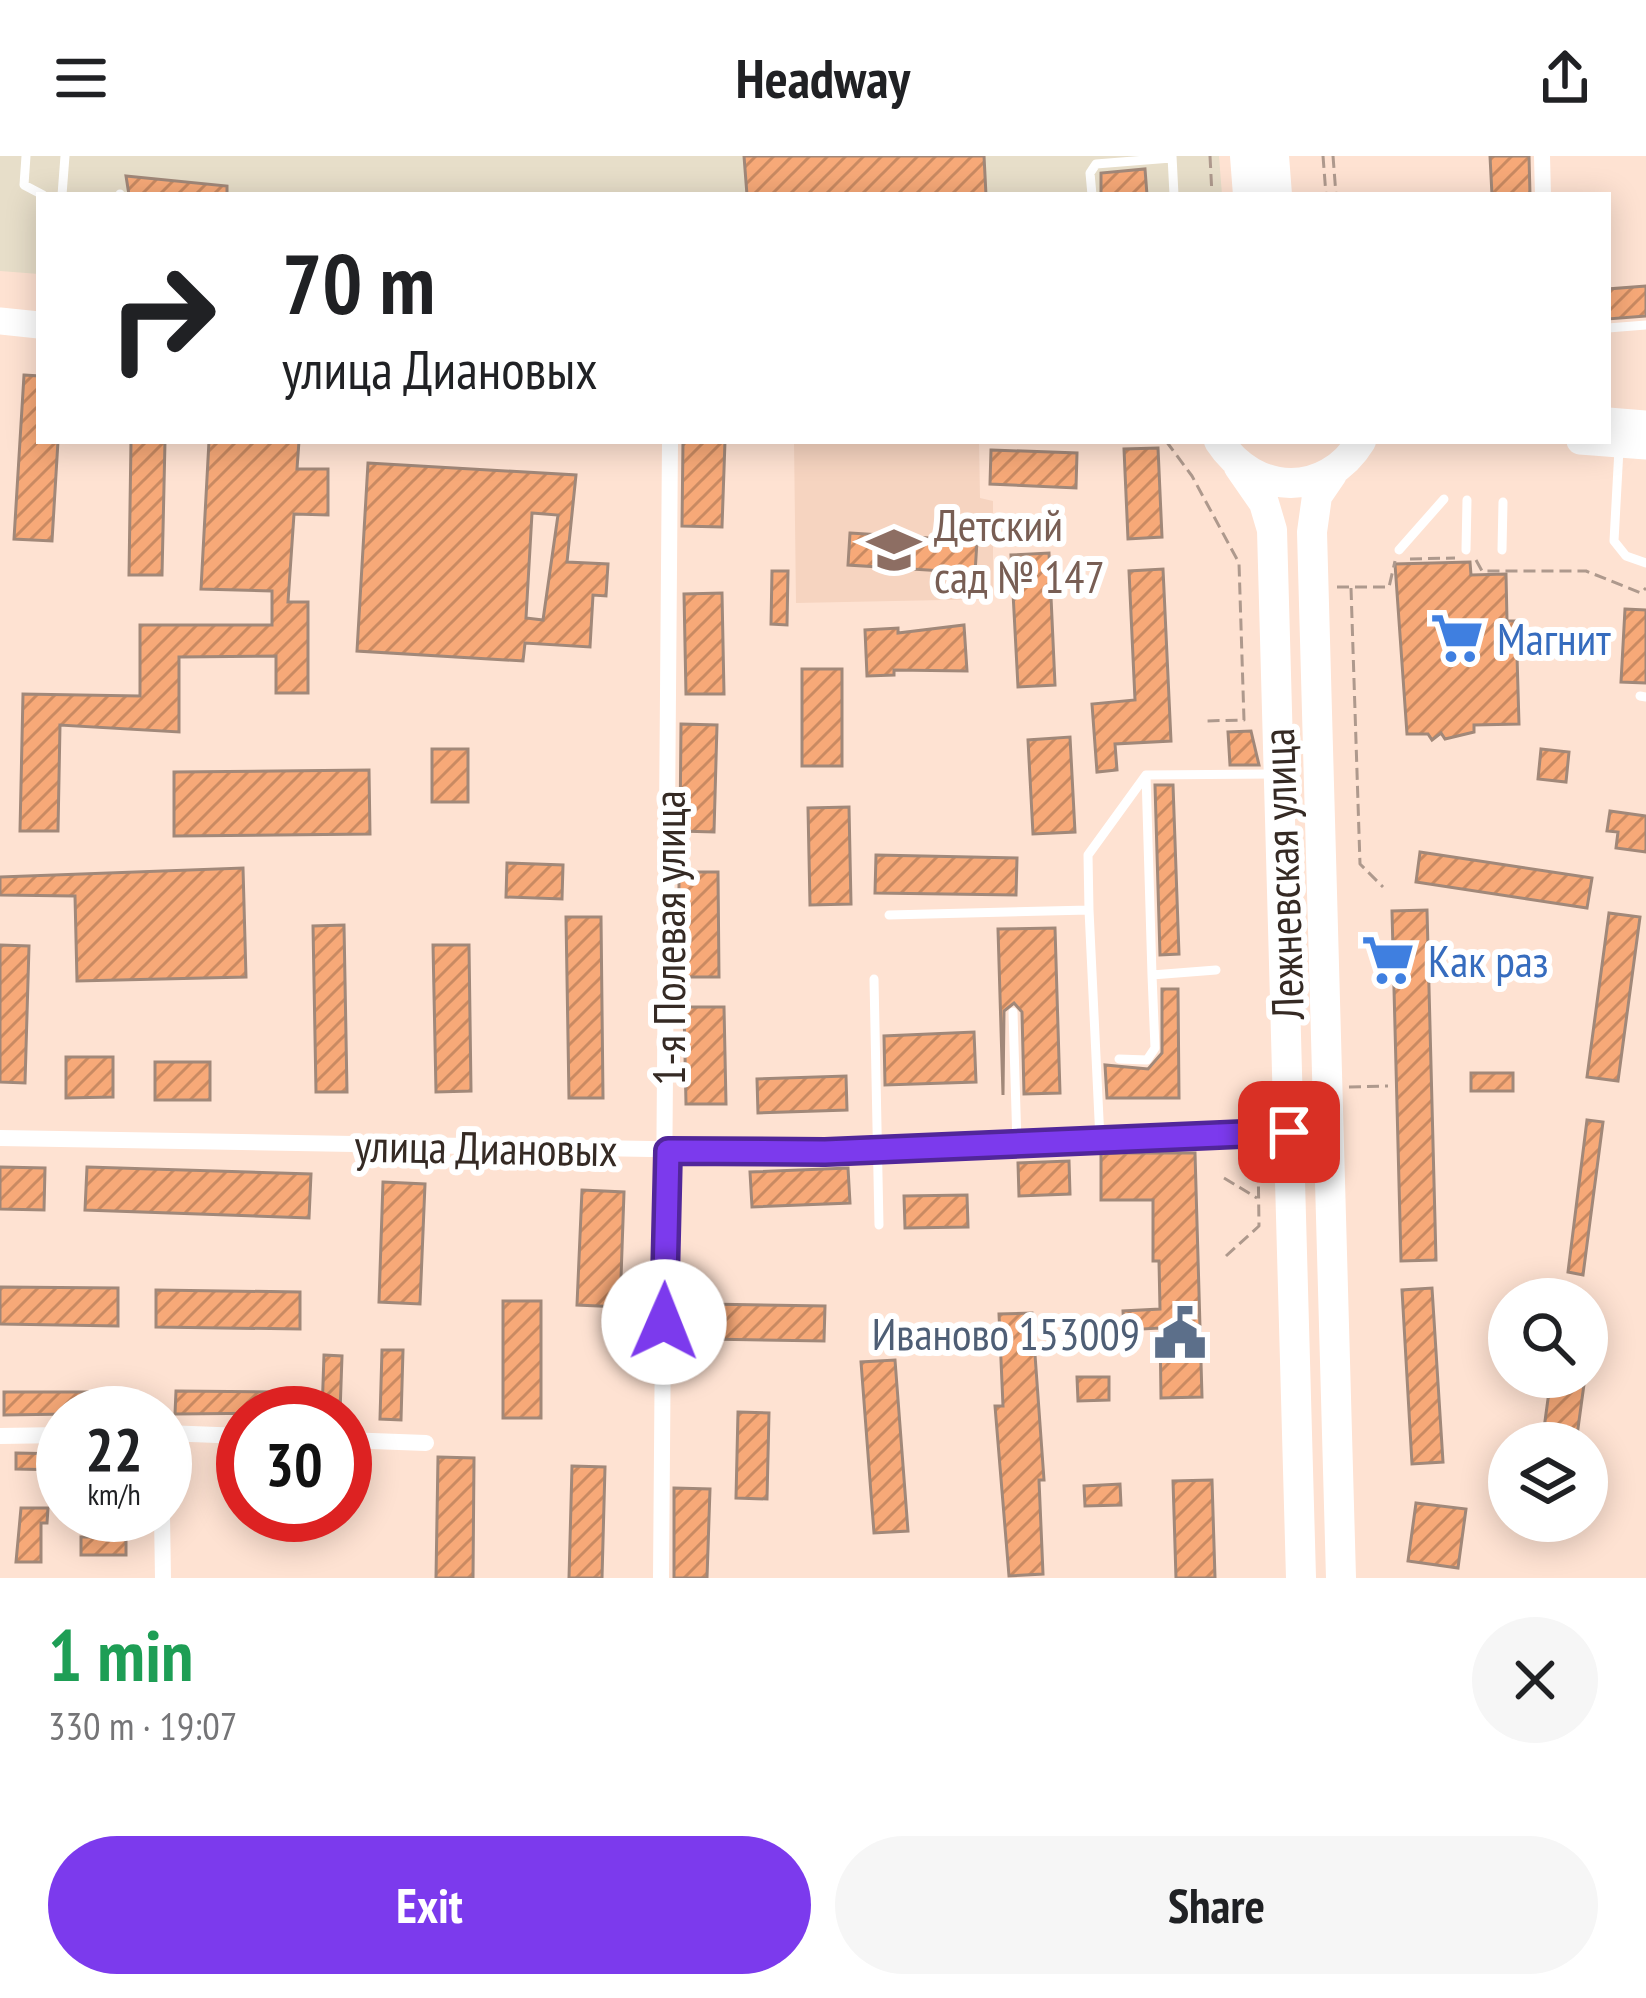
<!DOCTYPE html>
<html lang="en">
<head>
<meta charset="utf-8">
<style>
	:root { --surface:#fff; --page:#f6f6f6; --text:#202124; --muted:#757577; --accent:#7c3aed }
	body { margin:0; font-family:"PT Sans Narrow",sans-serif; background:var(--page); color:var(--text); height:100vh; display:flex; flex-direction:column; font-size:45px; white-space:nowrap }
	* { box-sizing:border-box; margin:0 }
	p { font-size:39px; color:var(--muted) }
	.icon { flex:none; width:66px; height:66px; fill:none; stroke:currentColor; stroke-width:2; stroke-linecap:round; stroke-linejoin:round }
	.map { position:relative; height:1422px; overflow:hidden }
	.panel { display:flex; flex-direction:column; background:var(--surface); flex:1 }
	.panel>* { flex:none }
	.hud { position:absolute; left:36px; top:36px; width:1575px; height:252px; border-radius:0px; box-shadow:0 6px 30px #0003; background:#fff; color:var(--text); overflow:hidden }
	.controls { position:absolute; left:1488px; top:1122px; display:grid; gap:24px }
	.controls a { display:grid; place-items:center; width:120px; height:120px; border-radius:50%; background:var(--surface); box-shadow:0 6px 30px #0003; font-size:60px }
	.speed { position:absolute; left:36px; top:1230px; display:flex; gap:24px; font-size:60px; font-weight:700; text-align:center }
	.speed>* { display:grid; place-content:center; width:156px; height:156px; border-radius:50%; background:var(--surface); box-shadow:0 6px 30px #0003; line-height:1 }
	.speed small { font-size:30px; font-weight:400 }
	.speed .limit { border:18px solid #d22; background:#fff; color:#111 }
	.pin { position:absolute; display:grid; place-items:center; width:102px; height:102px; color:#fff; margin:-51px; border-radius:24px; box-shadow:0 6px 18px #0006 }
	.me { position:absolute; width:132px; margin:-66px; rotate:1deg; stroke-linejoin:round; filter:drop-shadow(0 0 9px #0008) }
	.turn { display:flex; align-items:center; gap:42px; height:252px; padding:0 48px; font-size:54px }
	.turn .icon { width:156px; height:156px; stroke-width:2.5 }
	.turn b { display:block; font-size:84px; line-height:102px }
	.round { display:grid; place-items:center; flex:none; width:126px; height:126px; border-radius:63px; background:var(--page) }
	.headline { display:flex; align-items:center; justify-content:space-between; height:204px; padding:0 48px }
	h1 { font-size:72px; font-weight:700; line-height:90px; color:#1e9e55 }
	.primary-button { display:flex; gap:24px; margin-top:auto; padding:24px 48px }
	.primary-button a { flex:1; height:138px; border-radius:72px; background:var(--accent); color:#fff; font-size:48px; font-weight:700; line-height:138px; text-align:center }
	.primary-button a+a { background:var(--page); color:var(--text) }
	header { display:flex; justify-content:space-between; align-items:center; height:156px; padding:0 48px; background:var(--surface); font-size:54px; font-weight:700 }
	.map>svg:first-child { display:block }
</style>
</head>
<body>
<header><svg class="icon" aria-label="menu" viewBox="0 0 24 24"><path d="M4 6h16M4 12h16M4 18h16"/></svg>Headway<svg class="icon" aria-label="share" viewBox="0 0 24 24"><path d="M12 15V3M7 8l5-5 5 5M5 13v7h14v-7"/></svg></header>
<div class="map">
<svg width="1646" height="1422" viewBox="0 0 1646 1422">
	<defs>
		<pattern id="building-hatch" width="6" height="6" patternUnits="userSpaceOnUse" patternTransform="scale(3)"><rect width="6" height="6" fill="#f7a978"/><path d="M-1 1l2-2M0 6l6-6M5 7l2-2" fill="none" stroke="#c98a62"/></pattern>
	</defs>
	<rect width="100%" height="100%" fill="#fee2d2"/>
	<!-- commercial -->
	<path fill="#e7dec9" d="M0 0H1219L1222 39H39V118L0 115Z"/>
	<!-- built -->
	<path fill="#f6d4c0" d="M794 285H979L980 342 993 345V443L796 447Z"/>
	<!-- building -->
	<path fill="url(#building-hatch)" stroke="#a18879" stroke-width="3" fill-rule="evenodd" d="M744 0H984L986 39H747Z
		M1490 0H1529L1530 39H1492Z
		M1145 13 1147 39H1101V17Z
		M126 20 227 30V39H129Z
		M1646 130V160L1608 163V133Z
		M24 219 39 220V285H58L52 385 14 383Z
		M131 285H165L162 419H129Z
		M209 285H299L297 313H328V359L294 358 288 446H308V537H276V500L179 501V576L60 569 58 675H20L23 538 140 540V469H272V435L201 433Z
		M683 285H725L722 371 682 370Z
		M1158 292 1162 381 1128 383 1124 293Z
		M991 294 1077 297 1076 332 990 328Z
		M368 307 576 319 567 406 608 408 606 440 593 439 590 491 525 487 523 505 357 495ZM532 357 558 359 543 464 526 462Z
		M850 377 977 385 975 417 848 409Z
		M1049 397 1055 529 1018 531 1011 399Z
		M1470 406 1471 419 1506 418 1507 465H1516L1519 568 1474 569V576L1445 583 1441 577 1432 584 1428 578H1407L1395 408Z
		M1163 413 1171 585 1115 588 1117 614 1097 616 1092 548 1135 544 1129 415Z
		M772 415H788L787 469 771 468Z
		M722 437 724 538H686L684 438Z
		M1625 453 1646 454V527L1621 526Z
		M964 469 967 515 894 514V519L867 520 865 474 898 472V477Z
		M802 513H842V610H802Z
		M681 568 717 569 714 676 680 675Z
		M1251 575 1259 609H1230L1228 576Z
		M1070 581 1075 676 1033 678 1028 584Z
		M432 593H468V646H432Z
		M1541 593 1569 596 1566 626 1538 623Z
		M369 614 370 678 174 680V616Z
		M1155 629H1173L1179 798 1160 799Z
		M849 651 851 748 810 749 808 652Z
		M1610 655 1646 660V696L1616 692 1618 676 1607 675Z
		M1420 696 1592 722 1587 752 1416 726Z
		M876 699 1017 702 1016 739 875 737Z
		M507 707 563 709 562 743 506 741Z
		M243 712 246 821 77 825 75 740 0 739V721Z
		M679 716H718L719 821H679Z
		M1427 754 1436 1104 1401 1105 1392 755Z
		M1609 757 1640 761 1618 925 1587 921Z
		M566 761H601L603 942H569Z
		M344 769 347 936H316L313 770Z
		M1055 772 1060 937 1024 938 1022 856 1014 847 1004 855 1003 939 998 773Z
		M0 789 29 790 25 927 0 926Z
		M433 789H469L471 935 436 936Z
		M1162 833H1178L1179 942H1107L1105 909 1148 913 1162 897Z
		M684 851H724L726 948H686Z
		M974 876 976 926 885 929 884 880Z
		M66 901H113V941L66 942Z
		M155 906H210V944H155Z
		M1471 917H1513V935H1471Z
		M846 920 847 954 758 957 757 923Z
		M1587 964 1603 966 1583 1119 1568 1116Z
		M1121 997H1195L1202 1241 1161 1242 1160 1172 1124 1174 1123 1155 1160 1153 1159 1105H1153V1044H1101V998Z
		M1069 1005 1070 1038 1019 1040 1018 1007Z
		M0 1011 45 1012 44 1054 0 1053Z
		M87 1011 311 1018 309 1062 85 1054Z
		M848 1012 850 1047 752 1051 750 1016Z
		M383 1026 425 1028 420 1148 379 1146Z
		M582 1034 624 1036 620 1151 577 1149Z
		M967 1039 968 1071 905 1072 904 1040Z
		M0 1131 118 1132V1170L0 1168Z
		M1432 1132 1443 1306 1412 1308 1402 1134Z
		M156 1134 300 1136V1173L156 1171Z
		M503 1145H541V1262H503Z
		M707 1148 825 1150 824 1185 707 1183Z
		M1032 1157 1044 1324H1039L1043 1418 1009 1420 995 1250H1003L999 1158Z
		M382 1194H403L401 1264 380 1263Z
		M324 1199 342 1200 340 1257H322Z
		M895 1204 908 1375 874 1377 861 1206Z
		M1077 1221H1109V1244L1078 1245Z
		M1551 1221H1585L1576 1287H1542Z
		M176 1235 281 1236 280 1257 175 1258Z
		M4 1236H137V1257L4 1259Z
		M738 1256 769 1257 767 1343 736 1342Z
		M16 1297 63 1298V1314L16 1313Z
		M438 1301 474 1302 473 1422H436Z
		M572 1310 605 1311 602 1422H569Z
		M1212 1324 1215 1422H1176L1173 1325Z
		M1120 1328 1121 1349 1085 1350 1084 1330Z
		M674 1332 710 1333 707 1422H674Z
		M1416 1347 1466 1353 1458 1412 1408 1405Z
		M21 1352H48L47 1367H41V1406H16Z
		M81 1381H126V1399H81Z"/>
	<g fill="none" stroke-linecap="round" stroke-linejoin="round">
		<!-- path -->
		<path stroke="#ae998d" stroke-width="3" stroke-dasharray="12 6" stroke-linecap="butt" d="M1210 0 1212 39
			M1323 0 1326 39
			M1333 0 1336 39
			M1166 285 1192 320 1239 407 1244 564 1203 565
			M1410 403 1455 402
			M1476 404 1482 415H1586L1641 437 1646 432
			M1337 431H1389L1395 405
			M1351 432 1360 708 1383 731
			M1257 931V963
			M1349 931 1388 930
			M1224 1022 1257 1042
			M1226 1100 1259 1070 1258 997"/>
		<!-- lane -->
		<path stroke="#fff" stroke-width="9" d="M26 0 24 29 43 39
			M1172 0 1174 39
			M62 39 65 0
			M120 39V38
			M1092 39 1090 17 1096 8 1171 2
			M1608 172 1646 169
			M1619 293 1614 385 1626 400 1646 407
			M1399 394 1444 343
			M1466 394 1467 344
			M1502 394 1503 346
			M1640 540 1646 541
			M1089 754 1088 699 1146 619
			M889 759 1089 754 1100 984
			M1152 819 1146 619 1271 618
			M874 823 879 1069
			M1013 856 1017 988
			M1119 903 1147 904 1155 892 1152 819 1216 814"/>
		<!-- street -->
		<path stroke="#fff" stroke-width="16" d="M1542 0 1543 39
			M0 982 825 996 1331 976
			M165 1277 243 1280
			M0 1280 63 1279
			M345 1284 426 1287
			M162 1359 163 1422
			M661 1422 670 285"/>
		<!-- primary -->
		<path stroke="#fff" stroke-width="27" d="M0 165 39 169
			M1608 265 1646 268
			M1580 285 1646 290"/>
		<!-- highway -->
		<path stroke="#fff" stroke-width="30" d="M1245 0 1248 39
			M1274 0 1277 39
			M1219 285C1255 340 1326 342 1361 285
			M1239 311 1264 347 1272 374 1301 1422
			M1332 318 1317 340 1312 376 1341 1422"/>
	</g>
	<g fill="none" stroke-linecap="round" stroke-linejoin="round">
		<!-- route casing -->
		<g stroke="#51269a" stroke-width="30">
			<path id="route" d="M664 1166 668 995 825 996 1289 976"/>
		</g>
		<!-- route -->
		<use href="#route" stroke="#7c3aed" stroke-width="21"/>
	</g>
	<!-- icons -->
	<defs>
		<g id="school-bare" transform="scale(4.14)"><path d="M0-5L7-2L0 1L-7-2ZM-4 1L0 2.5L4 1V4Q0 6-4 4Z" fill="#8d6e63" stroke="#fff" stroke-width="2.5" paint-order="stroke"/></g>
		<g id="supermarket-bare" transform="scale(4.14)"><path d="M-6-5.5h2.5l.6 2H6L4.5 2H-2.5L-4.4-4H-6ZM-1.5 3.2a1.3 1.3 0 1 0 .1 0ZM3 3.2a1.3 1.3 0 1 0 .1 0Z" fill="#3f7fe0" stroke="#fff" stroke-width="2.5" paint-order="stroke"/></g>
		<g id="civic-bare" transform="scale(4.14)"><path d="M-.6-6.5H3V-4.5H.6V-3L4-1V1h2V6H-6V1h2V-1L-.6-3ZM-1.2 2.5V6h2.4V2.5Z" fill="#5c6f8a" stroke="#fff" stroke-width="2.5" paint-order="stroke"/></g>
	</defs>
	<g fill-rule="evenodd">
		<use href="#school-bare" x="894" y="394"/>
		<use href="#supermarket-bare" x="1457" y="482"/>
		<use href="#supermarket-bare" x="1388" y="804"/>
		<use href="#civic-bare" x="1180" y="1177"/>
	</g>
	<g text-anchor="middle" dominant-baseline="central" stroke-width="12" stroke-linejoin="round" paint-order="stroke">
		<!-- education labels -->
		<g font-size="45" fill="#785e54" stroke="#fff" text-anchor="start">
			<text x="934" y="368">Детский<tspan x="934" dy="52">сад № 147</tspan></text>
		</g>
		<!-- shop labels -->
		<g font-size="45" fill="#366cbe" stroke="#fff" text-anchor="start">
			<text x="1497" y="482">Магнит</text>
			<text x="1428" y="804">Как раз</text>
		</g>
		<!-- street labels -->
		<g font-size="45" fill="#352a24" stroke="#fff">
			<text transform="translate(1282 718) rotate(-92)">Лежневская улица</text>
			<text transform="translate(668 782) rotate(-90)">1-я Полевая улица</text>
			<text transform="translate(486 991) rotate(1)">улица Диановых</text>
		</g>
		<!-- service labels -->
		<g font-size="45" fill="#4e5e75" stroke="#fff" text-anchor="end">
			<text x="1140" y="1177">Иваново 153009</text>
		</g>
	</g>
</svg>
<div class="controls">
<a><svg class="icon" aria-label="search" viewBox="0 0 24 24"><circle cx="10" cy="10" r="6"/><path d="M15 15l6 6"/></svg></a>
<a><svg class="icon" aria-label="layers" viewBox="0 0 24 24"><path d="M12 4l9 5-9 5-9-5zM3 14l9 5 9-5"/></svg></a>
</div>
<div class="speed"><div>22<small>km/h</small></div><div class="limit">30</div></div>
<div class="pin" style="left:1289px;top:976px;background:#d93025"><svg class="icon" aria-label="arrive" viewBox="0 0 24 24"><path d="M6 21V4h12l-3 4 3 4H6"/></svg></div>
<svg class="me" style="left:664px;top:1166px" viewBox="-20 -20 40 40"><circle r="19" fill="#fff"/><path d="M0-13L10 11 0 6-10 11z" fill="#7c3aed"/></svg>
<div class="hud">
<div class="turn"><svg class="icon" aria-label="right" viewBox="0 0 24 24"><path d="M7 20v-9h11M14 6l5 5-5 5"/></svg><div><b>70 m</b>улица Диановых</div></div>
</div>
</div>
<section class="panel">
<div class="headline"><div><h1>1 min</h1><p>330 m · 19:07</p></div><a class="round"><svg class="icon" aria-label="close" viewBox="0 0 24 24"><path d="M6 6l12 12M18 6L6 18"/></svg></a></div>
<div class="primary-button"><a>Exit</a><a>Share</a></div>
</section>
</body>
</html>
